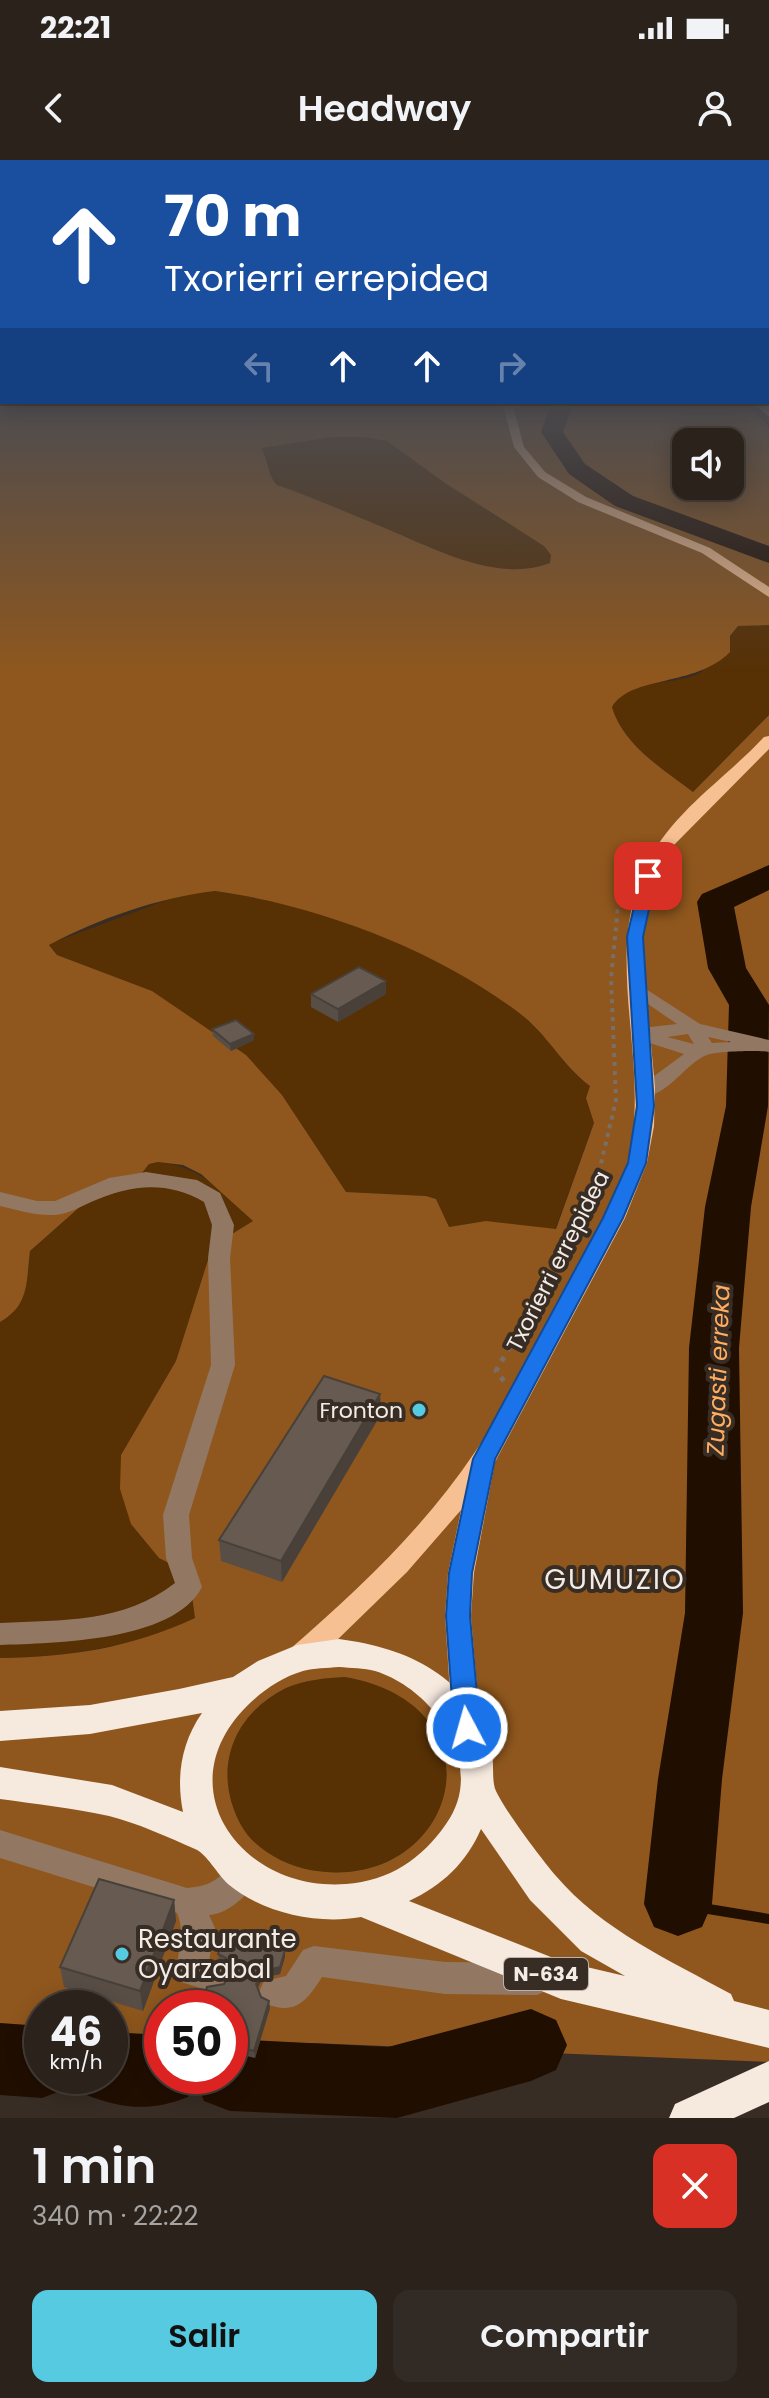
<!DOCTYPE html>
<html lang="es">
<head>
<meta charset="utf-8">
<style>
	:root { --surface:#2a221b; --page:#322a24; --text:#f1f3f6; --muted:#a5a4a3; --line:#463f3a; --accent:#55cae0 }
	body { margin:0; font-family:Poppins,sans-serif; background:var(--page); color:var(--text); height:100vh; display:flex; flex-direction:column; font-size:30px; white-space:nowrap }
	* { box-sizing:border-box; margin:0 }
	p { font-size:26px; color:var(--muted) }
	.icon { flex:none; width:44px; height:44px; fill:none; stroke:currentColor; stroke-width:2; stroke-linecap:round; stroke-linejoin:round }
	.map { position:relative; height:1958px; overflow:hidden }
	.side { display:flex; flex-direction:column; background:var(--surface); flex:1 }
	.side>* { flex:none }
	.banner { position:absolute; left:0px; top:0px; width:770px; height:244px; box-shadow:0 4px 20px #0003,0 0 0 2px var(--line); background:#1a4fa0; color:#fff; overflow:hidden }
	.controls { position:absolute; left:672px; top:268px; display:grid; gap:16px }
	.controls a { display:grid; place-items:center; width:72px; height:72px; border-radius:16px; background:var(--surface); box-shadow:0 4px 20px #0003,0 0 0 2px var(--line); font-size:40px }
	.speed { position:absolute; left:24px; top:1830px; display:flex; gap:16px; font-size:40px; font-weight:700; text-align:center }
	.speed>* { display:grid; place-content:center; width:104px; height:104px; border-radius:50%; background:var(--surface); box-shadow:0 4px 20px #0003,0 0 0 2px var(--line); line-height:1 }
	.speed small { font-size:20px; font-weight:400 }
	.speed .limit { border:12px solid #d22; background:#fff; color:#111 }
	.pin { position:absolute; display:grid; place-items:center; width:68px; height:68px; color:#fff; margin:-34px; border-radius:16px; box-shadow:0 4px 12px #0006 }
	.me { position:absolute; width:88px; margin:-44px; rotate:354deg; stroke-linejoin:round; filter:drop-shadow(0 0 6px #0008) }
	.turn { display:flex; align-items:center; gap:28px; height:168px; padding:0 32px; font-size:36px }
	.turn .icon { width:104px; height:104px; stroke-width:2.5 }
	.turn b { display:block; font-size:56px; line-height:68px }
	.lanes { display:flex; align-items:center; height:76px; padding:0 32px; background:#0003; justify-content:center; gap:40px; direction:ltr }
	.lanes .off { opacity:.35 }
	.round { display:grid; place-items:center; flex:none; width:84px; height:84px; border-radius:16px; background:var(--page) }
	.summary { display:flex; align-items:center; justify-content:space-between; height:136px; padding:0 32px }
	h1 { font-size:48px; font-weight:600; line-height:60px }
	.cta { display:flex; gap:16px; margin-top:auto; padding:16px 32px }
	.cta a { flex:1; height:92px; border-radius:16px; background:var(--accent); color:#111; font-size:32px; font-weight:600; line-height:92px; text-align:center }
	.cta a+a { background:var(--page); color:var(--text) }
	.status { display:flex; justify-content:space-between; align-items:center; height:56px; padding:0 40px; background:var(--surface); direction:ltr }
	.status svg { height:22px; fill:currentColor }
	header { display:flex; justify-content:space-between; align-items:center; height:104px; padding:0 32px; background:var(--surface); font-size:36px; font-weight:600 }
	.map>svg:first-child { display:block }
</style>
</head>
<body>
<div class="status"><b>22:21</b><svg viewBox="0 0 49 12"><path d="M0 12V9h3v3zM5 12V6h3v6zM10 12V3h3v9zM15 12V0h3v12zM26 1h20v11H26zM47 4h2v5h-2z"/></svg></div>
<header><svg class="icon" aria-label="back" viewBox="0 0 24 24"><path d="M15 5l-7 7 7 7"/></svg>Headway<svg class="icon" aria-label="person" viewBox="0 0 24 24"><circle cx="12" cy="8" r="4"/><path d="M4 21q1-7 8-7t8 7"/></svg></header>
<div class="map">
<svg width="769" height="1958" viewBox="0 0 769 1958">
	<rect width="100%" height="100%" fill="#382d24"/>
	<!-- green -->
	<path fill="#573004" d="M334 277H363L387 281 445 323 544 386 551 395 550 403C495 424 430 386 380 366 346 352 312 337 277 325 267 314 270 299 261 288Z
		M769 465V555L693 632C663 609 623 585 612 547 629 518 670 526 698 514 709 509 730 477 738 466Z
		M215 731C320 745 438 790 523 856 548 876 563 907 590 926L586 938 594 963 555 1070 486 1061 449 1067 436 1039 426 1036 346 1032 282 935 152 831 57 795 49 784 180 735Z
		M158 1002C204 1007 221 1032 253 1061L227 1077 208 1100 176 1201 121 1295 189 1413 196 1459C130 1487 71 1497 0 1498V1162C30 1145 26 1122 30 1091L82 1045 131 1027 149 1004Z
		M345 1517C514 1547 453 1736 310 1710 284 1705 254 1689 241 1665 212 1612 231 1555 286 1528 305 1520 325 1518 345 1517Z"/>
	<!-- forest -->
	<path fill="#8f571d" fill-rule="evenodd" d="M0 241 746 242 769 267V465L738 466 730 476V492C696 527 631 515 612 547 623 585 663 609 693 632L769 555V1902L312 1883 255 1898 230 1897V1848H162V1894L110 1892V1848H42V1889L0 1887V1498C71 1497 130 1488 195 1458L189 1413 159 1398 131 1364 120 1329 121 1295 176 1201 208 1100 227 1077 253 1061 201 1014 183 1005 158 1002 149 1004 131 1027 82 1045 30 1091C26 1122 30 1145 0 1162ZM333 277H363L387 281 445 323 544 386 551 395 550 403C495 424 430 386 380 366 346 352 312 337 277 325 267 315 269 299 261 288ZM686 282H730V326H686ZM215 731C318 745 440 791 523 856 548 876 563 906 590 926L586 938 594 963 556 1069 486 1061 449 1067 436 1039 426 1036 346 1032 282 935 246 895 152 831 57 795 49 785C97 759 161 737 215 731ZM345 1517C512 1547 454 1736 310 1710 284 1705 254 1689 241 1665 212 1612 231 1555 286 1528 305 1520 325 1518 345 1517Z"/>
	<g fill="none" stroke-linecap="round" stroke-linejoin="round">
		<!-- stream -->
		<path stroke="#200e01" stroke-width="10" d="M678 1744 769 1759"/>
		<!-- river -->
		<path fill="#200e01" fill-rule="evenodd" d="M552 242H574L563 272 585 304 633 336 769 386V403L615 346 569 314 541 272Z
			M769 705V730L734 747 746 808 769 845 768 946 751 1047 739 1188 743 1453 722 1619 712 1744 702 1767 678 1776 654 1767 644 1744 658 1619 685 1453 689 1188 705 1047 726 946 729 845 708 808 697 742 702 734Z
			M531 1849 556 1860 567 1885 556 1910 531 1921 397 1958 230 1951 204 1941 195 1919 188 1937C150 1952 122 1949 84 1934L77 1916H110V1872L162 1875V1916H230V1879L388 1887Z
			M0 1863 42 1866V1916H72L68 1928 42 1938 0 1935Z"/>
		<!-- path-far1 -->
		<path stroke="#796f67" stroke-width="4" stroke-dasharray="4 5" stroke-linecap="butt" d="M599 1012 616 940 611 818 618 746"/>
		<!-- path -->
		<path stroke="#796f67" stroke-width="5" stroke-dasharray="5 7" stroke-linecap="butt" d="M504 1221 496 1211 570 1080 600 1010"/>
		<!-- minor -->
		<path fill="#927862" fill-rule="evenodd" d="M638 824 700 864 769 880V892C761 890 716 891 707 895 686 902 664 942 638 936L635 932 638 928 684 894 634 878 632 874 641 868 677 864 632 833 629 829ZM688 874 694 884 667 877ZM708 877 731 882 712 883Z
			M146 1012 197 1020 220 1033 234 1065 230 1098 235 1205 189 1355 192 1398 202 1427C174 1482 53 1483 0 1485V1463C62 1460 124 1463 175 1423L166 1398 163 1355 211 1205 208 1098 212 1065 204 1042C166 1020 130 1025 91 1042 80 1047 68 1054 55 1055 36 1056 18 1050 0 1046V1032L37 1041H55L109 1018Z
			M0 1670 187 1728C223 1725 217 1711 245 1700L256 1704 260 1714C252 1732 229 1754 209 1755L215 1768 209 1801 224 1806 229 1817 224 1828 213 1832 181 1822C171 1798 188 1779 177 1753L0 1698Z
			M314 1786 445 1802 537 1803 548 1808 553 1819 548 1830 537 1835 445 1834 322 1817C306 1842 295 1856 264 1843L259 1832 264 1821 286 1816 303 1790Z"/>
		<!-- major -->
		<path fill="#f6c092" fill-rule="evenodd" d="M502 242H512L524 287 545 312 586 337 710 388 769 427V437L702 393 578 342 538 317 514 287Z
			M769 576V589L674 685 650 735 644 772V810L655 927 654 966 647 1003 625 1058 495 1302 474 1413 471 1456 480 1564 476 1573 466 1576 456 1573 452 1564 445 1456 448 1413 461 1350 407 1412 334 1483 309 1506 299 1509 289 1506 285 1498 289 1490C358 1430 424 1368 475 1292 507 1246 529 1193 556 1144 581 1098 613 1054 627 1004 654 904 598 796 649 700 674 651 727 617 764 577Z"/>
		<!-- highway -->
		<path fill="#f6e9de" fill-rule="evenodd" d="M753 242H765L769 246V257Z
			M339 1479C408 1488 470 1516 491 1590 495 1602 491 1621 496 1631 506 1652 540 1697 556 1716 602 1770 669 1800 731 1834L734 1841 769 1850V1888L561 1839 361 1757C317 1765 262 1753 228 1724 217 1714 207 1694 195 1689 168 1677 137 1663 109 1656 73 1648 36 1644 0 1639V1607L112 1625 183 1652C176 1617 181 1583 202 1553L90 1574 0 1581V1551L90 1545 179 1529 233 1517 258 1501 297 1485ZM339 1507C351 1508 364 1508 375 1511 434 1529 488 1606 446 1664 422 1699 389 1721 346 1724 242 1732 165 1628 247 1546 262 1531 282 1517 303 1511 314 1508 327 1508 339 1507ZM481 1669 530 1740 581 1791 625 1816 561 1801 409 1741C442 1726 467 1702 481 1669Z
			M769 1901V1942L734 1958H669L675 1944Z"/>
	</g>
	<!-- wall -->
	<path fill="#594e46" d="M311 834H386L338 862 311 847Z
		M212 869 254 874V880L231 891 213 876Z
		M380 1234 381 1254 282 1422 221 1401 219 1380Z
		M174 1740 176 1761 143 1851 64 1827 60 1807Z
		M285 1790V1797L280 1814 263 1818 257 1829 261 1837 270 1848 255 1898 230 1892V1813L227 1805 219 1801 218 1794Z"/>
	<!-- shaded-wall -->
	<path fill="#484039" d="M386 821V834L338 862V849Z
		M254 874V880L231 891 230 884Z
		M380 1234 381 1254 282 1422 281 1401Z
		M174 1740 176 1761 143 1851 140 1831Z
		M285 1790V1797L280 1814 263 1818 256 1831V1824L263 1811Z
		M269 1841 270 1848 255 1898 254 1891Z"/>
	<!-- building -->
	<path fill="#675b51" stroke="#484039" stroke-width="2" d="M359 807 386 821 338 849 311 834Z
		M236 860 254 874 230 884 212 869Z
		M324 1216 380 1234 281 1401 219 1380Z
		M99 1719 174 1740 140 1831 60 1807Z
		M224 1775 285 1790 280 1807 263 1811 256 1824 261 1837 269 1841 254 1891 230 1885V1848H200L207 1827 224 1824 231 1811 226 1798 218 1794Z"/>
	<!-- sky -->
	<linearGradient id="sky" x2="0" y2="1"><stop stop-color="#1f1914"/><stop offset="0.47" stop-color="#4d4c50"/><stop offset="1" stop-color="#4d4c50" stop-opacity="0"/></linearGradient>
	<rect width="769" height="515" fill="url(#sky)"/>
	<!-- route -->
	<path fill="#1a73e8" stroke="#114b97" stroke-width="2" d="M648 712 656 716 643 777 654 946 646 1003 623 1058 495 1299 472 1413 470 1456 480 1568 476 1576 467 1579 458 1576 454 1568 446 1456 449 1413 473 1299 603 1058 628 1003 637 946 627 777 641 716Z"/>
	<!-- markers -->
	<g fill="#55cae0" stroke="#382d24" stroke-width="3">
		<circle cx="419" cy="1250" r="8"/>
		<circle cx="122" cy="1794" r="8"/>
	</g>
	<g text-anchor="middle" dominant-baseline="central" stroke-width="8" stroke-linejoin="round" paint-order="stroke">
		<!-- shield labels -->
		<rect fill="#382d24" stroke="#bbb3ac" stroke-width="2" x="504" y="1798" width="84" height="32" rx="6"/>
		<g font-size="20" font-weight="bold" fill="#f3ece6">
			<text x="546" y="1814">N-634</text>
		</g>
		<!-- street labels -->
		<g font-size="22" fill="#f3ece6" stroke="#382d24">
			<text transform="translate(558 1101) rotate(-63)">Txorierri errepidea</text>
		</g>
		<!-- poi labels -->
		<g font-size="22" fill="#f3ece6" stroke="#382d24" text-anchor="end">
			<text x="403" y="1250">Fronton</text>
		</g>
		<!-- water labels -->
		<g font-size="24" font-style="italic" fill="#fead61" stroke="#382d24">
			<text transform="translate(718 1210) rotate(-88)">Zugasti erreka</text>
		</g>
		<!-- near-poi labels -->
		<g font-size="26" fill="#f3ece6" stroke="#382d24" text-anchor="start">
			<text x="138" y="1779">Restaurante<tspan x="138" dy="30">Oyarzabal</tspan></text>
		</g>
		<!-- near-neighbourhood labels -->
		<g font-size="28" letter-spacing="2" fill="#f3ece6" stroke="#382d24">
			<text x="615" y="1419">GUMUZIO</text>
		</g>
	</g>
</svg>
<div class="controls">
<a><svg class="icon" aria-label="sound" viewBox="0 0 24 24"><path d="M4 9h4l5-4v14l-5-4H4zM17 9q2 3 0 6"/></svg></a>
</div>
<div class="speed"><div>46<small>km/h</small></div><div class="limit">50</div></div>
<div class="pin" style="left:648px;top:716px;background:#d93025"><svg class="icon" aria-label="arrive" viewBox="0 0 24 24"><path d="M6 21V4h12l-3 4 3 4H6"/></svg></div>
<svg class="me" style="left:467px;top:1568px" viewBox="-20 -20 40 40"><circle r="17" fill="#1a73e8" stroke="#fff" stroke-width="3"/><path d="M0-11L8 9 0 5-8 9z" fill="#fff"/></svg>
<div class="banner">
<div class="turn"><svg class="icon" aria-label="ahead" viewBox="0 0 24 24"><path d="M12 20V5M6 11l6-6 6 6"/></svg><div><b>70 m</b>Txorierri errepidea</div></div>
<div class="lanes"><svg class="icon off" aria-label="left" viewBox="0 0 24 24"><path d="M17 20v-9H6M10 6l-5 5 5 5"/></svg><svg class="icon" aria-label="ahead" viewBox="0 0 24 24"><path d="M12 20V5M6 11l6-6 6 6"/></svg><svg class="icon" aria-label="ahead" viewBox="0 0 24 24"><path d="M12 20V5M6 11l6-6 6 6"/></svg><svg class="icon off" aria-label="right" viewBox="0 0 24 24"><path d="M7 20v-9h11M14 6l5 5-5 5"/></svg></div>
</div>
</div>
<section class="side">
<div class="summary"><div><h1>1 min</h1><p>340 m · 22:22</p></div><a class="round" style="background:#d93025;color:#fff"><svg class="icon" aria-label="close" viewBox="0 0 24 24"><path d="M6 6l12 12M18 6L6 18"/></svg></a></div>
<div class="cta"><a>Salir</a><a>Compartir</a></div>
</section>
</body>
</html>
